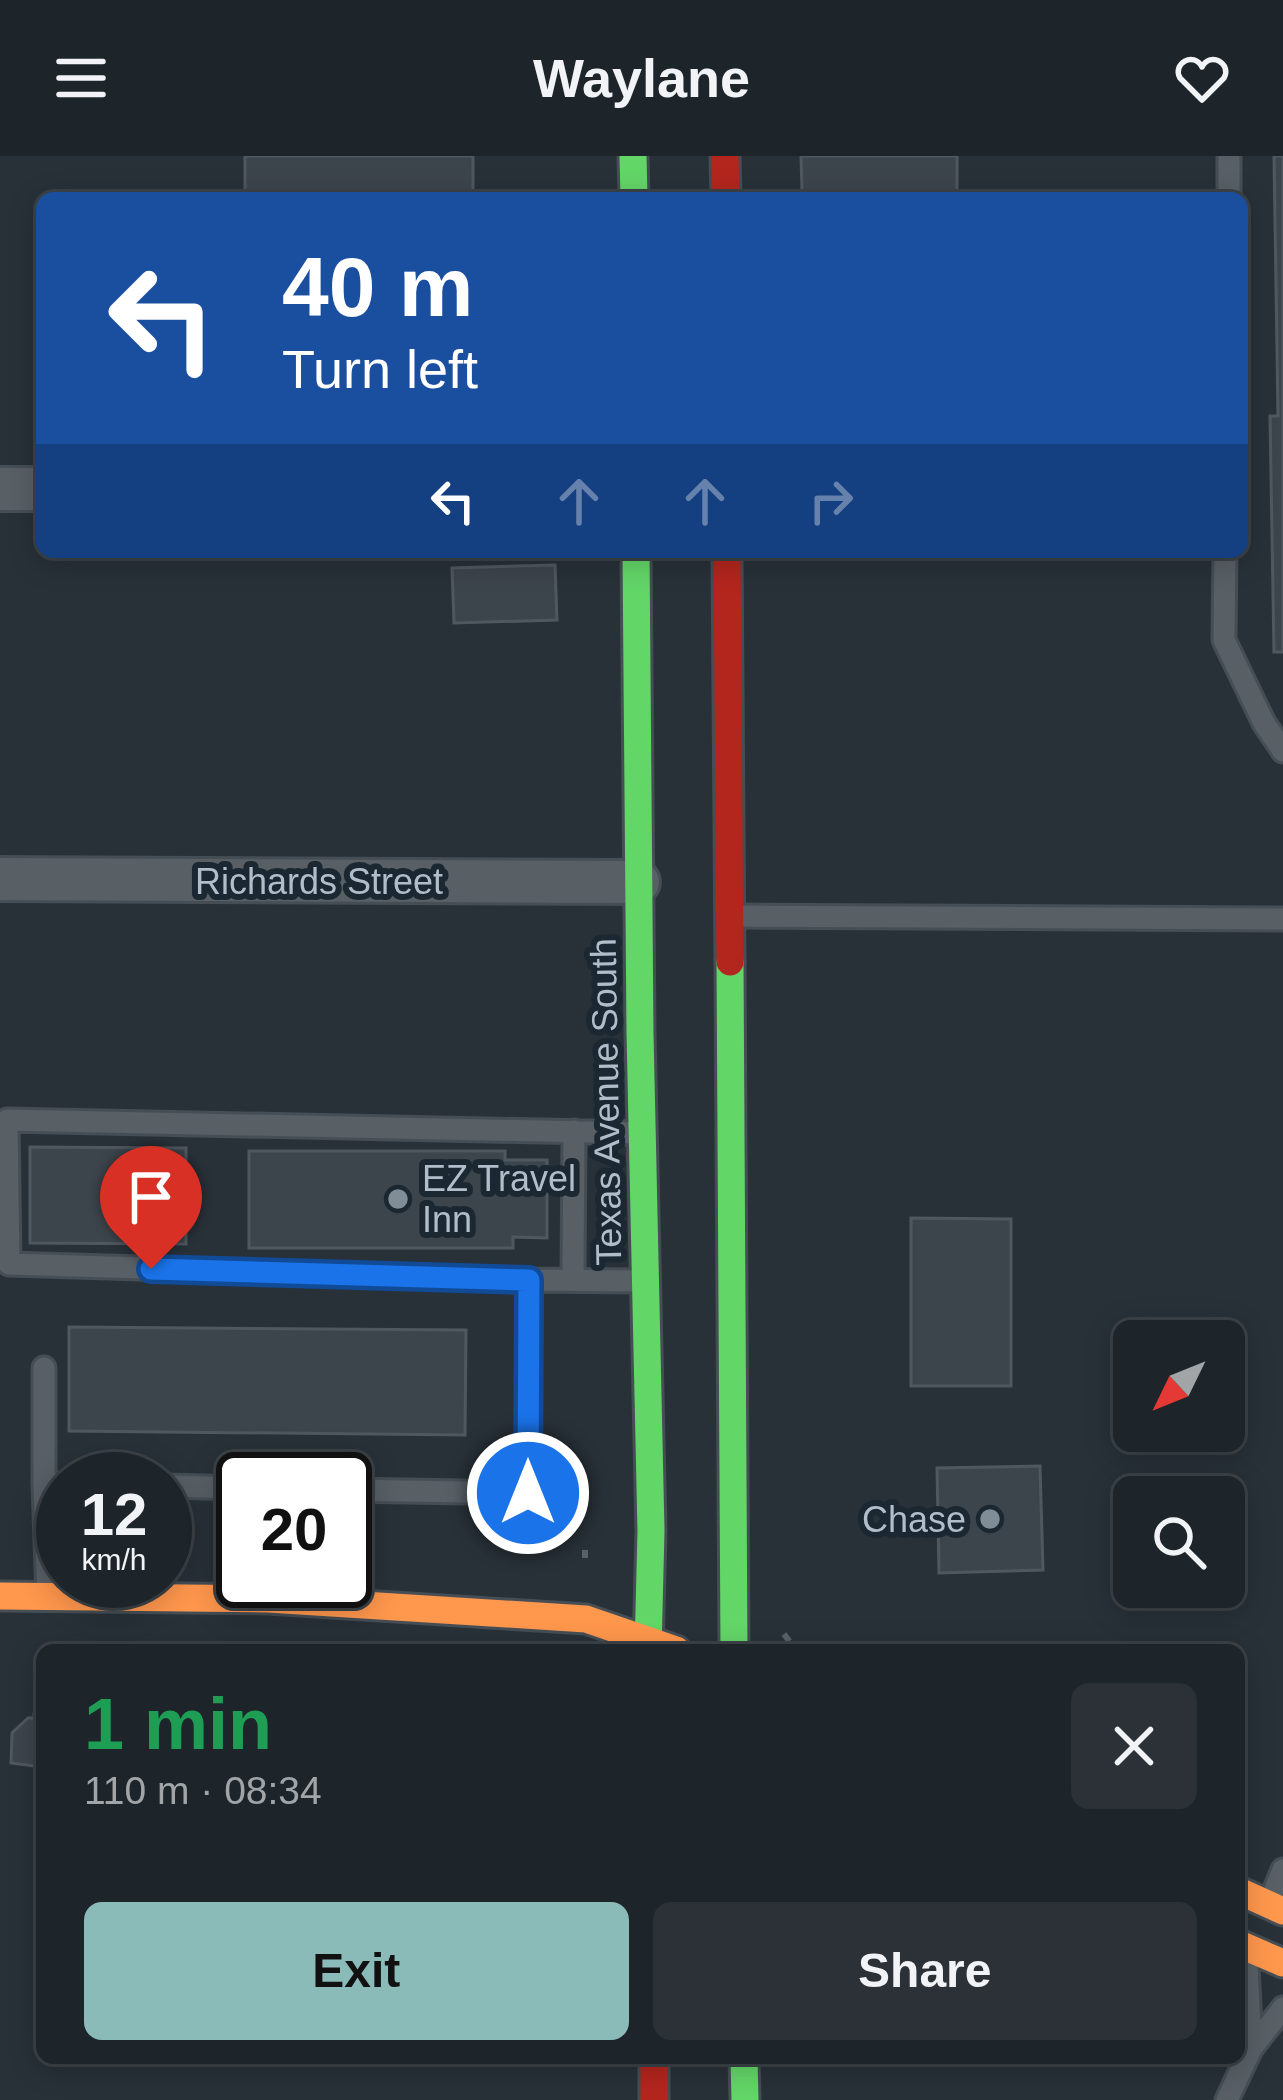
<!DOCTYPE html>
<html lang="en">
<head>
<meta charset="utf-8">
<style>
	:root { --surface:#1e252a; --page:#2b3136; --text:#f1f3f6; --muted:#a1a5a8; --line:#3c4247; --accent:#8bbbb9 }
	body { margin:0; font-family:Helvetica,sans-serif; background:var(--page); color:var(--text); height:100vh; display:flex; flex-direction:column; font-size:45px; white-space:nowrap }
	* { box-sizing:border-box; margin:0 }
	p { font-size:39px; color:var(--muted) }
	.icon { flex:none; width:66px; height:66px; fill:none; stroke:currentColor; stroke-width:2; stroke-linecap:round; stroke-linejoin:round }
	.map { position:relative; flex:1; overflow:hidden }
	.panel { position:absolute; left:36px; top:1488px; width:1209px; height:420px; display:flex; flex-direction:column; background:var(--surface); border-radius:18px; box-shadow:0 6px 30px #0003,0 0 0 3px var(--line) }
	.panel>* { flex:none }
	.guide { position:absolute; left:36px; top:36px; width:1212px; height:366px; border-radius:18px; box-shadow:0 6px 30px #0003,0 0 0 3px var(--line); background:#1a4fa0; color:#fff; overflow:hidden }
	.needle { width:78px; rotate:227deg }
	.buttons { position:absolute; left:1113px; top:1164px; display:grid; gap:24px }
	.buttons a { display:grid; place-items:center; width:132px; height:132px; border-radius:18px; background:var(--surface); box-shadow:0 6px 30px #0003,0 0 0 3px var(--line); font-size:60px }
	.speed { position:absolute; left:36px; top:1296px; display:flex; gap:24px; font-size:60px; font-weight:700; text-align:center }
	.speed>* { display:grid; place-content:center; width:156px; height:156px; border-radius:50%; background:var(--surface); box-shadow:0 6px 30px #0003,0 0 0 3px var(--line); line-height:1 }
	.speed small { font-size:30px; font-weight:400 }
	.speed .limit { border:6px solid #111; border-radius:18px; background:#fff; color:#111 }
	.pin { position:absolute; display:grid; place-items:center; width:102px; height:102px; color:#fff; margin:-123px -51px; border-radius:50% 50% 50% 0; rotate:-45deg; box-shadow:0 0 12px #0007 }
	.pin .icon { rotate:45deg }
	.me { position:absolute; width:132px; margin:-66px; rotate:0deg; stroke-linejoin:round; filter:drop-shadow(0 0 9px #0008) }
	.turn { display:flex; align-items:center; gap:42px; height:252px; padding:0 48px; font-size:54px }
	.turn .icon { width:156px; height:156px; stroke-width:2.5 }
	.turn b { display:block; font-size:84px; line-height:102px }
	.lanes { display:flex; align-items:center; height:114px; padding:0 48px; background:#0003; justify-content:center; gap:60px; direction:ltr }
	.lanes .off { opacity:.35 }
	.round { display:grid; place-items:center; flex:none; width:126px; height:126px; border-radius:18px; background:var(--page) }
	.head { display:flex; align-items:center; justify-content:space-between; height:204px; padding:0 48px }
	h1 { font-size:72px; font-weight:700; line-height:90px; color:#1e9e55 }
	.action { display:flex; gap:24px; margin-top:auto; padding:24px 48px }
	.action a { flex:1; height:138px; border-radius:18px; background:var(--accent); color:#111; font-size:48px; font-weight:700; line-height:138px; text-align:center }
	.action a+a { background:var(--page); color:var(--text) }
	header { display:flex; justify-content:space-between; align-items:center; height:156px; padding:0 48px; background:var(--surface); font-size:54px; font-weight:700 }
	.map>svg:first-child { display:block }
</style>
</head>
<body>
<header><svg class="icon" aria-label="menu" viewBox="0 0 24 24"><path d="M4 6h16M4 12h16M4 18h16"/></svg>Waylane<svg class="icon" aria-label="heart" viewBox="0 0 24 24"><path d="M12 20l-8-8c-3-5 5-10 8-4 3-6 11-1 8 4z"/></svg></header>
<div class="map">
<svg width="1283" height="1944" viewBox="0 0 1283 1944">
	<rect width="100%" height="100%" fill="#283138"/>
	<!-- building -->
	<path fill="#3d454c" stroke="#50585f" stroke-width="3" d="M245 0H473V42H245Z
		M801 0H957V35H896L897 42H816V36H802Z
		M1274 0H1283V496H1274L1270 260H1278Z
		M555 409 557 464 454 467 452 412Z
		M30 991 186 992V1088L30 1087Z
		M249 995H505V1004H547V1082L513 1081V1092H249Z
		M911 1062 1011 1063V1230H911Z
		M69 1171 466 1174 465 1279 69 1275Z
		M1040 1310 1043 1414 939 1417 937 1312Z
		M34 1558H42V1611L11 1607 12 1577 28 1562H34Z"/>
	<g fill="none" stroke-linecap="round" stroke-linejoin="round">
		<!-- lane casing -->
		<g stroke="#454e54" stroke-width="27">
			<path id="lane" d="M1229 42V0
				M1225 396 1224 484 1264 567 1283 595
				M738 760 1283 763
				M529 1124 9 1108 7 964 635 977
				M573 1124 574 975
				M44 1328V1212
				M165 1330 243 1332
				M345 1334 528 1337 529 1124 638 1125
				M48 1440 44 1328H63
				M1269 1748 1283 1714
				M1241 1799 1247 1808 1251 1893
				M1227 1944 1251 1893 1283 1852"/>
		</g>
		<!-- street casing -->
		<g stroke="#454e54" stroke-width="48">
			<path id="street" d="M0 333H42
				M0 723 638 726"/>
		</g>
		<!-- fast casing -->
		<g stroke="#454e54" stroke-width="33">
			<path id="fast" d="M633 0 634 42
				M636 396 640 877 651 1375 648 1494
				M730 806 734 1494
				M744 1902 745 1944"/>
		</g>
		<!-- slow casing -->
		<g stroke="#454e54" stroke-width="33">
			<path id="slow" d="M0 1440 268 1443 586 1463 676 1494
				M1239 1735 1283 1755
				M1239 1788 1283 1807"/>
		</g>
		<!-- jam casing -->
		<g stroke="#454e54" stroke-width="33">
			<path id="jam" d="M725 0 726 42
				M727 396 730 806
				M654 1902V1944"/>
		</g>
		<!-- path -->
		<path stroke="#596267" stroke-width="6" stroke-dasharray="9 9" stroke-linecap="butt" d="M585 1394V1402
			M784 1478 796 1494"/>
		<!-- lane -->
		<use href="#lane" stroke="#585f65" stroke-width="21"/>
		<!-- street -->
		<use href="#street" stroke="#585f65" stroke-width="42"/>
		<!-- fast -->
		<use href="#fast" stroke="#63d668" stroke-width="27"/>
		<!-- slow -->
		<use href="#slow" stroke="#ff974d" stroke-width="27"/>
		<!-- jam -->
		<use href="#jam" stroke="#b3261e" stroke-width="27"/>
	</g>
	<g fill="none" stroke-linecap="round" stroke-linejoin="round">
		<!-- route casing -->
		<g stroke="#114b97" stroke-width="30">
			<path id="route" d="M151 1113 529 1124 528 1337"/>
		</g>
		<!-- route -->
		<use href="#route" stroke="#1a73e8" stroke-width="21"/>
	</g>
	<!-- markers -->
	<g fill="#818d96" stroke="#1b2832" stroke-width="4.5">
		<circle cx="398" cy="1043" r="12"/>
		<circle cx="990" cy="1363" r="12"/>
	</g>
	<g text-anchor="middle" dominant-baseline="central" stroke-width="12" stroke-linejoin="round" paint-order="stroke">
		<!-- street labels -->
		<g font-size="36" fill="#b1bec9" stroke="#1b2832">
			<text x="319" y="725">Richards Street</text>
			<text transform="translate(606 946) rotate(-91)">Texas Avenue South</text>
		</g>
		<!-- poi labels -->
		<g font-size="36" fill="#b1bec9" stroke="#1b2832" text-anchor="start">
			<text x="422" y="1022">EZ Travel<tspan x="422" dy="41">Inn</tspan></text>
			<text x="966" y="1363" text-anchor="end">Chase</text>
		</g>
	</g>
</svg>
<div class="buttons">
<a><svg class="needle" viewBox="-14 -14 28 28"><path d="M0-13l5 13h-10z" fill="#e53935"/><path d="M0 13l5-13h-10z" fill="#a1a5a8"/></svg></a>
<a><svg class="icon" aria-label="search" viewBox="0 0 24 24"><circle cx="10" cy="10" r="6"/><path d="M15 15l6 6"/></svg></a>
</div>
<div class="speed"><div>12<small>km/h</small></div><div class="limit">20</div></div>
<div class="pin" style="left:151px;top:1113px;background:#d93025"><svg class="icon" aria-label="arrive" viewBox="0 0 24 24"><path d="M6 21V4h12l-3 4 3 4H6"/></svg></div>
<svg class="me" style="left:528px;top:1337px" viewBox="-20 -20 40 40"><circle r="17" fill="#1a73e8" stroke="#fff" stroke-width="3"/><path d="M0-11L8 9 0 5-8 9z" fill="#fff"/></svg>
<div class="guide">
<div class="turn"><svg class="icon" aria-label="left" viewBox="0 0 24 24"><path d="M17 20v-9H6M10 6l-5 5 5 5"/></svg><div><b>40 m</b>Turn left</div></div>
<div class="lanes"><svg class="icon" aria-label="left" viewBox="0 0 24 24"><path d="M17 20v-9H6M10 6l-5 5 5 5"/></svg><svg class="icon off" aria-label="ahead" viewBox="0 0 24 24"><path d="M12 20V5M6 11l6-6 6 6"/></svg><svg class="icon off" aria-label="ahead" viewBox="0 0 24 24"><path d="M12 20V5M6 11l6-6 6 6"/></svg><svg class="icon off" aria-label="right" viewBox="0 0 24 24"><path d="M7 20v-9h11M14 6l5 5-5 5"/></svg></div>
</div>
<section class="panel">
<div class="head"><div><h1>1 min</h1><p>110 m · 08:34</p></div><a class="round"><svg class="icon" aria-label="close" viewBox="0 0 24 24"><path d="M6 6l12 12M18 6L6 18"/></svg></a></div>
<div class="action"><a>Exit</a><a>Share</a></div>
</section>
</div>
</body>
</html>
